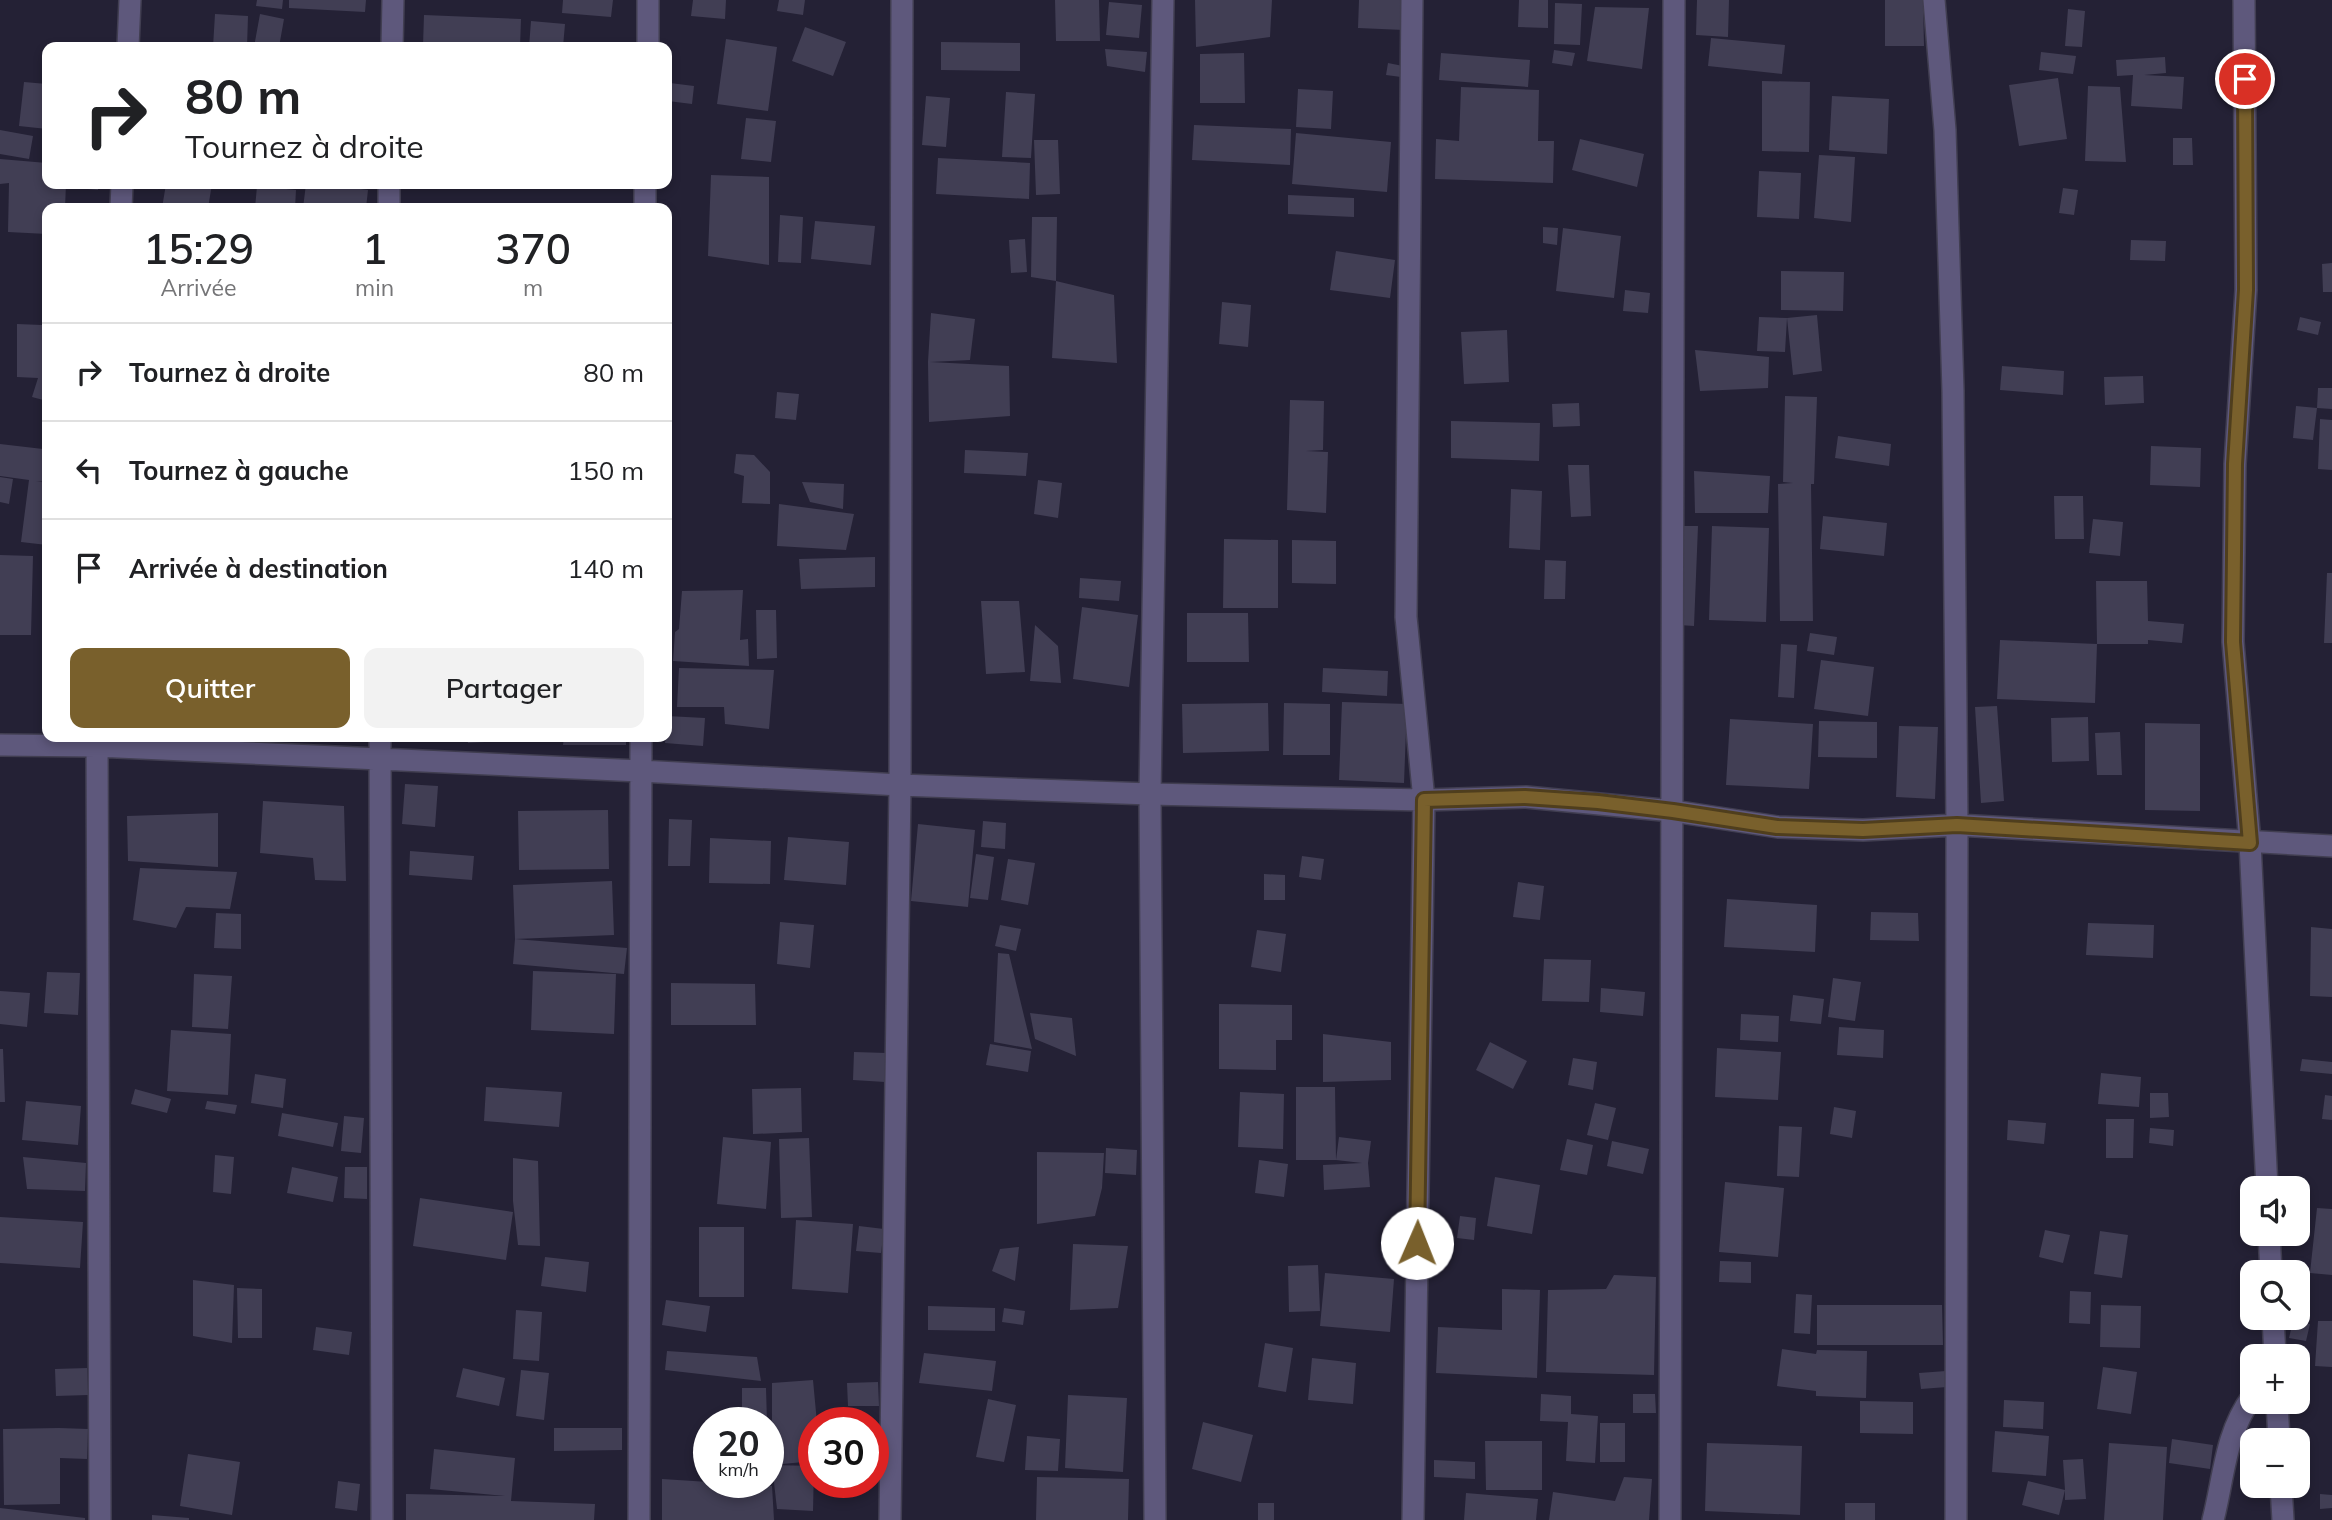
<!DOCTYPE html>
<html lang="fr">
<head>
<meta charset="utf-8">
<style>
	:root { --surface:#fff; --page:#f2f2f2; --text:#202124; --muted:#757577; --line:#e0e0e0; --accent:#79602c }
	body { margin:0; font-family:Mulish,sans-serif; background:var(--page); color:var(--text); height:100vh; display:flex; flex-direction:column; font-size:26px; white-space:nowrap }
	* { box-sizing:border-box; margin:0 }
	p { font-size:23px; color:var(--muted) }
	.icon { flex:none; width:38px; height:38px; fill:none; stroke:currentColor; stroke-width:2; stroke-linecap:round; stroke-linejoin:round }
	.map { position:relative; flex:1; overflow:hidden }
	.sheet { position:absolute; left:42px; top:203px; width:630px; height:539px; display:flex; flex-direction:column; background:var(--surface); border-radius:14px; box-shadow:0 4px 10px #0003 }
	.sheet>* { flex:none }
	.banner { position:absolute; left:42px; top:42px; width:630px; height:147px; border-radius:14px; box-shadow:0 4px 10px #0003; background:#fff; color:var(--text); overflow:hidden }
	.fabs { position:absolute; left:2240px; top:1176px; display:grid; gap:14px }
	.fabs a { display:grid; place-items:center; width:70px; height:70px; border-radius:14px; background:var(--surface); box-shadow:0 4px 10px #0003; font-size:35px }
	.speed { position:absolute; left:693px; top:1407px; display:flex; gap:14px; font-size:35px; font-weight:700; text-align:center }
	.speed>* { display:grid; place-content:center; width:91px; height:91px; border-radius:50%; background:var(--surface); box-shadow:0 4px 10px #0003; line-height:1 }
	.speed small { font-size:18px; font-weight:400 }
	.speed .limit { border:10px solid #d22; background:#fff; color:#111 }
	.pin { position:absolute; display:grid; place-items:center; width:60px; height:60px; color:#fff; margin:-30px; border:4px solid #fff; border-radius:50%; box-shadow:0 2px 7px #0007 }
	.me { position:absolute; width:77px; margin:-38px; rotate:1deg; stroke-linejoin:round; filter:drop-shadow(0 0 5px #0008) }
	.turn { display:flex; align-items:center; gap:24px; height:147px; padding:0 28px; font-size:32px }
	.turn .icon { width:91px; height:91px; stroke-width:2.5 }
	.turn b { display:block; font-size:49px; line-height:60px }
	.eta { display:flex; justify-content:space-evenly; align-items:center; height:119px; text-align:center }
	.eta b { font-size:42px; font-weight:600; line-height:49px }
	.button { display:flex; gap:14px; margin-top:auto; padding:14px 28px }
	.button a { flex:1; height:80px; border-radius:14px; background:var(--accent); color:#fff; font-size:28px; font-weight:600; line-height:80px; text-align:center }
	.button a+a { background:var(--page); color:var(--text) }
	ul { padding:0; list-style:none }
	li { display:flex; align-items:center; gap:21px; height:98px; padding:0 28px; border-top:2px solid var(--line) }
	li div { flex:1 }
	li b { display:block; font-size:26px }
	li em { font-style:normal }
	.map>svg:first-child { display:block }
</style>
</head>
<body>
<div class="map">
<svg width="2332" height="1520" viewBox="0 0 2332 1520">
	<rect width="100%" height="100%" fill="#242135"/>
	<!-- building -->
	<path fill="#413e54" d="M257 0H283L282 9 256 6Z
		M289 0H366L365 12 289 8Z
		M563 0H613L611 17 562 13Z
		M693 0H726L725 19 691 16Z
		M779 0H805L803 15 777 11Z
		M1055 0H1099L1100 41H1056Z
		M1195 0H1272L1270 37 1196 47Z
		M1359 0H1405L1404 30 1358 28Z
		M1519 0H1548V28L1518 27Z
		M1697 0H1729L1728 37 1696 35Z
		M1885 0H1923L1924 46H1885Z
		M1109 2 1142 5 1139 38 1106 35Z
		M1555 3 1582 4 1580 45 1554 44Z
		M1595 7 1649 8 1642 69 1587 61Z
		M2068 9 2085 11 2082 47 2065 46Z
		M215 14 248 16 247 47H213Z
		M260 14 284 19 279 47H254Z
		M424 15 521 19 520 47 423 46Z
		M531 21 565 24 563 47H529Z
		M805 27 846 42 833 76 792 61Z
		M1711 38 1785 45 1782 74 1708 66Z
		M726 39 777 47 768 111 717 104Z
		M941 42 1020 43V71L941 70Z
		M1105 49 1147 52 1145 72 1107 66Z
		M1554 50 1575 53 1572 66 1552 63Z
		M2041 52 2076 56 2073 74 2039 70Z
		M1244 53 1245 103H1200V54Z
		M1441 53 1530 60 1528 87 1439 80Z
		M2165 57 2166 73 2144 75 2184 77 2182 109 2131 106 2133 75 2117 76 2116 60Z
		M1388 63 1403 66 1401 77 1386 75Z
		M2058 78 2067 139 2019 146 2009 85Z
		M1762 81 1810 82 1809 152 1762 151Z
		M24 82 47 84V129L19 126Z
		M670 83 694 86 692 104 668 101Z
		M2088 86 2120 87 2126 162 2085 161Z
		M1461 87 1539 90 1538 141H1554L1553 183 1435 179 1436 139 1459 141Z
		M1298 89 1333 91 1331 129 1296 127Z
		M1006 92 1035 94 1031 158 1002 157Z
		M926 96 950 98 946 147 922 145Z
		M1832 96 1889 99 1887 154 1829 150Z
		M746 118 776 121 771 162 741 159Z
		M1194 125 1291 129 1290 165 1192 160Z
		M0 130 33 136 29 159 0 154Z
		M1296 133 1391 142 1387 192 1292 184Z
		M2173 138H2192L2193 165H2173Z
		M1580 139 1644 154 1637 187 1572 170Z
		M1034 140H1058L1060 194 1036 195Z
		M1819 155 1855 157 1851 222 1814 218Z
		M938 158 1030 163 1029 199 936 194Z
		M0 159 47 163V184H66L65 208H47V234L8 232 9 183 0 184Z
		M1759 171 1801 173 1799 219 1757 217Z
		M711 175 769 177V265L708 256Z
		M68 184H98V190L68 187Z
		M166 184H212L208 208H162Z
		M306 184H325L368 190 366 208H303Z
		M257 186 296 190 295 208H255Z
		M2063 188 2078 190 2074 215 2059 213Z
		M1288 195 1354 198V217L1288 214Z
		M780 215 803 217 801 263 778 262Z
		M1032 217H1057L1056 281 1114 295 1117 363 1052 358 1056 281 1031 277Z
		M815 221 875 226 871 265 811 259Z
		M1543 227 1558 228 1557 245 1543 243Z
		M1563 228 1621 236 1614 298 1556 291Z
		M1025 239 1027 272 1011 273 1009 240Z
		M2131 240 2166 241 2165 261 2130 260Z
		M1336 251 1395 260 1390 298 1330 290Z
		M2332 263V292H2323L2322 264Z
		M1781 271 1844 272 1843 311 1781 310Z
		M1625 290 1650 293 1648 313 1623 311Z
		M1222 302 1251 305 1248 347 1219 344Z
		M931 313 975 319 970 360 930 362 1009 366 1010 416 929 422 928 362Z
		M1817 315 1822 371 1793 375 1787 318Z
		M1759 317 1787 318 1785 352 1757 351Z
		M2300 317 2321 322 2318 335 2297 330Z
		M17 324 42 325V377L47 379V401L32 397 38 378 17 377Z
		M1507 330 1509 382 1464 384 1461 332Z
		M1695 350 1769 357 1768 388 1700 391Z
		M2002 366 2064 371 2063 395 2000 390Z
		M2143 376 2144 403 2105 405 2104 377Z
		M2318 388H2332V409L2317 408Z
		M777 392 799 394 796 420 775 418Z
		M1785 396 1817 397 1814 484H1811L1813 621H1780L1778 484 1793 483 1783 482Z
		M1290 400 1324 401 1323 450 1306 451 1328 452 1326 513 1287 510Z
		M1579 403 1580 426 1553 427 1552 404Z
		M2296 406 2317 408 2313 440 2293 438Z
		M2320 419 2332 420V470L2318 469Z
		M1451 421 1540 423 1539 461 1451 458Z
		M42 435 47 436V482L36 481 47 483V545L21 542 29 480 0 476V444L43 449Z
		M1838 436 1891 444 1889 466 1835 458Z
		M2151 446 2201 448 2200 487 2150 485Z
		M965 450 1028 453 1026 476 964 473Z
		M736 454 754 455 770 472V504L742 503 744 476 734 473Z
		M1568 465H1589L1591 516 1571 517Z
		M1694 471 1770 476 1768 513H1695Z
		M0 477 13 479 9 504 0 502Z
		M1038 480 1062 483 1058 518 1034 514Z
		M802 482 844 484 843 509 810 502Z
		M1511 489 1542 491 1540 550 1509 548Z
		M2054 496H2083L2084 539H2055Z
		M779 504 854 514 846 550 777 546Z
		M1823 516 1887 523 1884 556 1820 549Z
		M2093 519 2123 522 2120 556 2089 553Z
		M1683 526H1698L1694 626 1679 625Z
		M1712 526 1769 528 1766 622 1709 620Z
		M1224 539 1278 540V608H1223Z
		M1292 540 1336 541V584L1292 583Z
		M0 555 33 556 31 635H0Z
		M875 557V587L801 589 799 559Z
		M1545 560 1566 561 1565 599H1544Z
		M2327 573H2332V643H2324Z
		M1080 578 1121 581 1119 601 1079 598Z
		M2096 581H2147L2148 621 2184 624 2182 643 2148 640V644H2097L2095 703 1997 699 2000 640 2097 644Z
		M743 590 740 640 748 639 749 666 673 661 675 632 679 629 682 591Z
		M981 601H1019L1025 672 986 674Z
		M1082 607 1138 615 1129 687 1073 679Z
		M756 610H776L777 658 757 659Z
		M1187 613H1248L1249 662H1187Z
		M1035 625 1058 646 1061 683 1030 681Z
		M1810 633 1837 637 1834 655 1807 651Z
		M1781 644 1797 645 1794 698 1778 697Z
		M1821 660 1874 667 1868 716 1814 709Z
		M679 668 774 670 769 729 725 724 724 707H677Z
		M1323 668 1388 671 1387 696 1322 692Z
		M1342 702 1407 704 1404 783 1339 780Z
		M1268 703 1269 751 1183 753 1182 704Z
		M1284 703 1330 704V755H1283Z
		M1997 706 2004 801 1981 803 1975 707Z
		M667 716 705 718 703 746 665 743Z
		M2088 717 2089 761 2052 762 2051 718Z
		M1730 719 1813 724 1809 789 1726 785Z
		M1819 721 1877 722V758L1818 757Z
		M2145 723 2200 724V811L2145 810Z
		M1899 726 1938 727 1935 799 1896 797Z
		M2120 732 2122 775H2097L2095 733Z
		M467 737H539L538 741 517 740 468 743Z
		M564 737H626V745H563Z
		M405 784 438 786 435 827 402 824Z
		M263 801 344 806 346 881 315 880 313 858 260 853Z
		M608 810 609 869 519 870 518 811Z
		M218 813V867L128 861 127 816Z
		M669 819 692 820 690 866H668Z
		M983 821 1006 823 1005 849 981 847Z
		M918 824 975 830 968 907 911 901Z
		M788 837 849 842 846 885 784 880Z
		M710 838 771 841 770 884 709 883Z
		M410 851 474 856 472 880 409 875Z
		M976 854 994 857 988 900 970 898Z
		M1302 856 1324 859 1321 880 1299 877Z
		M1008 859 1035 863 1028 905 1001 900Z
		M140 868 237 872 230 909 186 907 176 928 133 920Z
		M1264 874 1285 875V900H1264Z
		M612 881 614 935 515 939 627 948 624 974 513 964 515 939 513 885Z
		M1518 882 1544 886 1540 920 1513 917Z
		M1727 899 1817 905 1815 952 1724 947Z
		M1871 912 1918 913 1919 941 1870 940Z
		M216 913 241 914V949L214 948Z
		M780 922 814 925 810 968 777 964Z
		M2088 923 2154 925 2153 958 2086 955Z
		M1000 925 1021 929 1016 951 995 946Z
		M2311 927 2332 929V997L2310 996Z
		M1257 930 1286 934 1281 972 1251 967Z
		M998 953 1009 954 1032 1049 994 1042Z
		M1544 959 1591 960 1589 1002 1542 1001Z
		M533 971 616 974 614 1034 531 1030Z
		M47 972 80 973 78 1015 44 1013Z
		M194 974 232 976 228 1029 192 1027Z
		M1833 978 1861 982 1855 1021 1828 1017Z
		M671 983 755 984 756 1025H671Z
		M1601 988 1645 992 1643 1016 1600 1012Z
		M0 991 30 993 27 1027 0 1024Z
		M1793 995 1824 999 1821 1024 1790 1021Z
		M1219 1004 1292 1005V1040H1276V1070L1219 1069Z
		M1030 1013 1072 1018 1076 1056 1035 1039Z
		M1741 1014 1779 1016 1778 1042 1740 1040Z
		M1839 1027 1884 1030 1883 1058 1837 1055Z
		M171 1030 231 1034 228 1095 167 1091Z
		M1323 1034 1391 1042V1080L1323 1082Z
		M1490 1042 1527 1061 1513 1089 1476 1070Z
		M990 1044 1031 1051 1028 1072 986 1065Z
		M1717 1048 1781 1052 1778 1100 1715 1097Z
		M0 1049H3L5 1102H0Z
		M854 1052 887 1053 885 1082 853 1080Z
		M1573 1058 1597 1062 1593 1090 1568 1085Z
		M2302 1059 2332 1062V1074L2300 1071Z
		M2101 1073 2141 1077 2139 1107 2098 1104Z
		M255 1074 286 1079 283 1108 251 1103Z
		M486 1087 562 1092 559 1127 484 1121Z
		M1296 1087H1335L1336 1160H1296Z
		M801 1088 802 1132 753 1134 752 1089Z
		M135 1089 171 1099 167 1113 131 1104Z
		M1240 1092 1284 1094 1283 1149 1238 1147Z
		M2150 1093H2168L2169 1117 2150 1118Z
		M2325 1095 2332 1096V1120L2322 1119Z
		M26 1101 81 1106 78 1145 22 1140Z
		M207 1101 237 1105 235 1114 205 1109Z
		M1595 1103 1616 1108 1608 1140 1587 1135Z
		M1834 1107 1856 1111 1852 1138 1830 1134Z
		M282 1113 338 1123 333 1147 278 1136Z
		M344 1116 364 1118 361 1153 341 1151Z
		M2106 1119H2134L2133 1158H2106Z
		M2008 1120 2046 1123 2044 1144 2007 1140Z
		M1779 1126 1802 1127 1799 1177 1777 1176Z
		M2150 1128 2174 1130 2173 1146 2149 1143Z
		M723 1137 771 1142 766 1209 717 1204Z
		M1339 1137 1371 1141 1368 1163 1370 1187 1324 1190 1323 1165 1362 1163 1336 1160Z
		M809 1138 812 1217 781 1218 779 1139Z
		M1567 1139 1593 1145 1587 1175 1560 1170Z
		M1612 1141 1649 1149 1643 1174 1607 1166Z
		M1106 1148 1137 1150 1136 1175 1105 1173Z
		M1037 1152 1104 1153 1102 1188 1095 1216 1037 1224Z
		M215 1155 234 1157 231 1194 213 1192Z
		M23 1157 86 1163 85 1191 27 1189Z
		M513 1158 538 1161 540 1246 518 1245 513 1201Z
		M1259 1160 1288 1164 1284 1197 1255 1193Z
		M292 1167 338 1177 333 1202 287 1193Z
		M345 1167H367V1199L344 1198Z
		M1495 1177 1540 1185 1532 1234 1487 1226Z
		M1725 1182 1784 1188 1778 1257 1719 1252Z
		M420 1198 513 1212 506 1260 413 1246Z
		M2317 1208 2332 1209V1275L2310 1273Z
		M1460 1216 1476 1218 1474 1240 1457 1238Z
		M0 1217 83 1222 80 1268 0 1263Z
		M796 1220 853 1224 848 1293 792 1289Z
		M859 1226 884 1229 881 1253 856 1251Z
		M699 1227H744V1297H699Z
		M2045 1230 2070 1235 2063 1263 2039 1257Z
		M2100 1231 2128 1235 2122 1278 2094 1274Z
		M1073 1244 1128 1246 1118 1308 1070 1310Z
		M1019 1247 1015 1281 992 1271 1000 1249Z
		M545 1257 589 1262 586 1292 541 1286Z
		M1720 1261 1751 1262V1283L1719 1282Z
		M1318 1265 1320 1311 1289 1312 1288 1266Z
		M1325 1273 1394 1279 1390 1332 1320 1326Z
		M1614 1275 1656 1277 1654 1375 1546 1372 1548 1290 1606 1289Z
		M193 1280 234 1285 232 1343 193 1336Z
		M237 1288 262 1289V1338H238Z
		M1502 1289 1540 1290 1537 1378 1436 1373 1438 1327 1502 1330Z
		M2070 1291 2091 1292 2090 1324 2069 1323Z
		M1796 1294 1812 1295 1810 1334 1794 1333Z
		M666 1300 710 1306 706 1332 662 1325Z
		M1817 1305H1942L1943 1345H1817Z
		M2101 1305 2141 1306 2140 1348 2100 1347Z
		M928 1306 995 1308V1331L928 1330Z
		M1004 1308 1025 1311 1023 1325 1002 1322Z
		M516 1310 542 1312 539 1361 513 1359Z
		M2293 1321 2310 1324 2306 1341 2289 1338Z
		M2318 1321H2332V1367L2315 1366Z
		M316 1327 352 1332 349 1355 313 1350Z
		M1265 1343 1293 1348 1286 1392 1258 1387Z
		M1782 1349 1816 1354 1817 1350 1867 1351 1866 1398 1816 1396V1391L1777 1386Z
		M667 1351 757 1357 761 1381 665 1370Z
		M924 1353 996 1361 992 1391 919 1383Z
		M1312 1358 1356 1363 1353 1404 1308 1400Z
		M2103 1367 2137 1372 2131 1414 2097 1409Z
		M87 1368 88 1395 56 1396 55 1369Z
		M463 1368 505 1378 499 1406 456 1397Z
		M521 1370 549 1373 544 1420 516 1416Z
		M1946 1371 1947 1387 1921 1389 1919 1373Z
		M813 1380 817 1423H814V1461L772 1465V1383Z
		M878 1382 879 1406H848L847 1383Z
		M742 1388H766L767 1423H742Z
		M1541 1394 1571 1396V1414L1598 1416 1595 1463 1566 1461 1568 1422 1540 1421Z
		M1633 1394H1655L1656 1413H1633Z
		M1068 1395 1127 1398 1123 1472 1065 1468Z
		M988 1399 1016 1405 1004 1462 976 1457Z
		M2004 1400 2044 1402 2043 1429 2003 1427Z
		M1860 1401 1913 1402V1434L1860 1433Z
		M1203 1422 1253 1435 1241 1482 1192 1469Z
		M1600 1423H1625V1462H1600Z
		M59 1428 88 1429 87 1459 60 1458V1504L4 1505 3 1429Z
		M554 1428H622V1450L554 1451Z
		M1995 1431 2049 1436 2046 1476 1992 1472Z
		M1027 1436 1060 1439 1058 1471 1025 1470Z
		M2172 1439 2213 1445 2210 1469 2169 1463Z
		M1485 1441H1542V1490H1486Z
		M1707 1443 1802 1446 1800 1515 1705 1511Z
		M2109 1443 2167 1447 2163 1520H2104Z
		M434 1449 515 1458 511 1501 595 1504 594 1520H406V1494L505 1496 430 1489Z
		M188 1454 240 1462 232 1515 180 1506Z
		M2083 1459 2086 1499 2065 1500V1490L2059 1515 2022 1505 2028 1481 2065 1490 2063 1460Z
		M1434 1460 1475 1462V1479L1434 1477Z
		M772 1465 814 1466 813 1511 777 1509Z
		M1037 1477 1129 1479 1128 1520H1036Z
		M1624 1477 1652 1479 1649 1520H1549L1553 1492 1615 1501Z
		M662 1479 772 1486 774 1520H662Z
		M338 1481 360 1484 357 1511 335 1508Z
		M1466 1493 1538 1499 1536 1520H1464Z
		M2320 1494 2332 1495V1508L2320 1509Z
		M1258 1503H1274V1520H1258Z
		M1845 1503H1875V1520H1845Z
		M0 1508 85 1518V1520H0Z
		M152 1515 189 1518V1520H152Z"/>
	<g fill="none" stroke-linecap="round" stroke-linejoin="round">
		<!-- street casing -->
		<g stroke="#413e51" stroke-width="24">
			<path id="street" d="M1412 0 1406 617 1424 800 1413 1520
				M1934 0 1945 130 1953 391 1957 825 1956 1520
				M2244 0 2246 290 2235 464 2233 642 2250 843 2267 1188
				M128 47 130 0
				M392 47 393 0
				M648 47V0
				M121 208 122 184
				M389 208V184
				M645 208V184
				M97 737 100 1520
				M380 737 382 1520
				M0 745 96 746 640 771 900 785 1150 794 1424 800 1526 797 1673 811 1778 827 1863 830 1957 825 2332 846
				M2269 1234 2271 1272
				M2273 1318 2275 1356
				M2277 1402 2279 1440
				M2281 1486 2283 1520
				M639 1520 641 737
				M890 1520 900 785 902 0
				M1155 1520 1150 794 1163 0
				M1670 1520 1674 0
				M2213 1520C2224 1477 2225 1434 2252 1397"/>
		</g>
		<!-- street -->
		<use href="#street" stroke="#5e587c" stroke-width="21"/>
	</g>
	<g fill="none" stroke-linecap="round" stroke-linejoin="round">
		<!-- route casing -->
		<g stroke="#4f3e1d" stroke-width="18">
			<path id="route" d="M1417 1243 1424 800 1525 797 1598 802 1673 811 1777 827 1863 830 1957 825 2250 843 2233 642 2235 464 2246 290 2245 79"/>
		</g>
		<!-- route -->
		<use href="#route" stroke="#79602c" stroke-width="12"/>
	</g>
</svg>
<div class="fabs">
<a><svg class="icon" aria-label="sound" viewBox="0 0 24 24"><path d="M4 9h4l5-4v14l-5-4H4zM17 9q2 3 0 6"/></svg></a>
<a><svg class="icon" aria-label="search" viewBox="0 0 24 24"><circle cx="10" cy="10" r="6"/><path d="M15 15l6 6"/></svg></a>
<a>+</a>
<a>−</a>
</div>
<div class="speed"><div>20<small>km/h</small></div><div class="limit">30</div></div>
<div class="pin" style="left:2245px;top:79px;background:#d93025"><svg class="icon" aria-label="arrive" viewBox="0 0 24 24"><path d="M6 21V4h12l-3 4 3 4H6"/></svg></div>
<svg class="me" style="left:1417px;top:1243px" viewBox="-20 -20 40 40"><circle r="19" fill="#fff"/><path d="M0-13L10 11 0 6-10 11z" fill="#79602c"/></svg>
<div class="banner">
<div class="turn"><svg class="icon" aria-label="right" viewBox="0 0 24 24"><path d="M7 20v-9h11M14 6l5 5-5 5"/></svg><div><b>80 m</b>Tournez à droite</div></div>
</div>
<section class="sheet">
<div class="eta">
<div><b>15:29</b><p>Arrivée</p></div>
<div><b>1</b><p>min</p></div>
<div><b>370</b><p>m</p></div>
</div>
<ul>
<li><svg class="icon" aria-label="right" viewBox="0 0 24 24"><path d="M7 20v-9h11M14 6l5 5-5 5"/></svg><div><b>Tournez à droite</b></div><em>80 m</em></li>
<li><svg class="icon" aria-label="left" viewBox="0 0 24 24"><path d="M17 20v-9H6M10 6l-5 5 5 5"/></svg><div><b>Tournez à gauche</b></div><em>150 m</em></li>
<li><svg class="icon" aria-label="arrive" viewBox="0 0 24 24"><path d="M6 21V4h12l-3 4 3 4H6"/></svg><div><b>Arrivée à destination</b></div><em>140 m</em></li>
</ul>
<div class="button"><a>Quitter</a><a>Partager</a></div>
</section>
</div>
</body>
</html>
